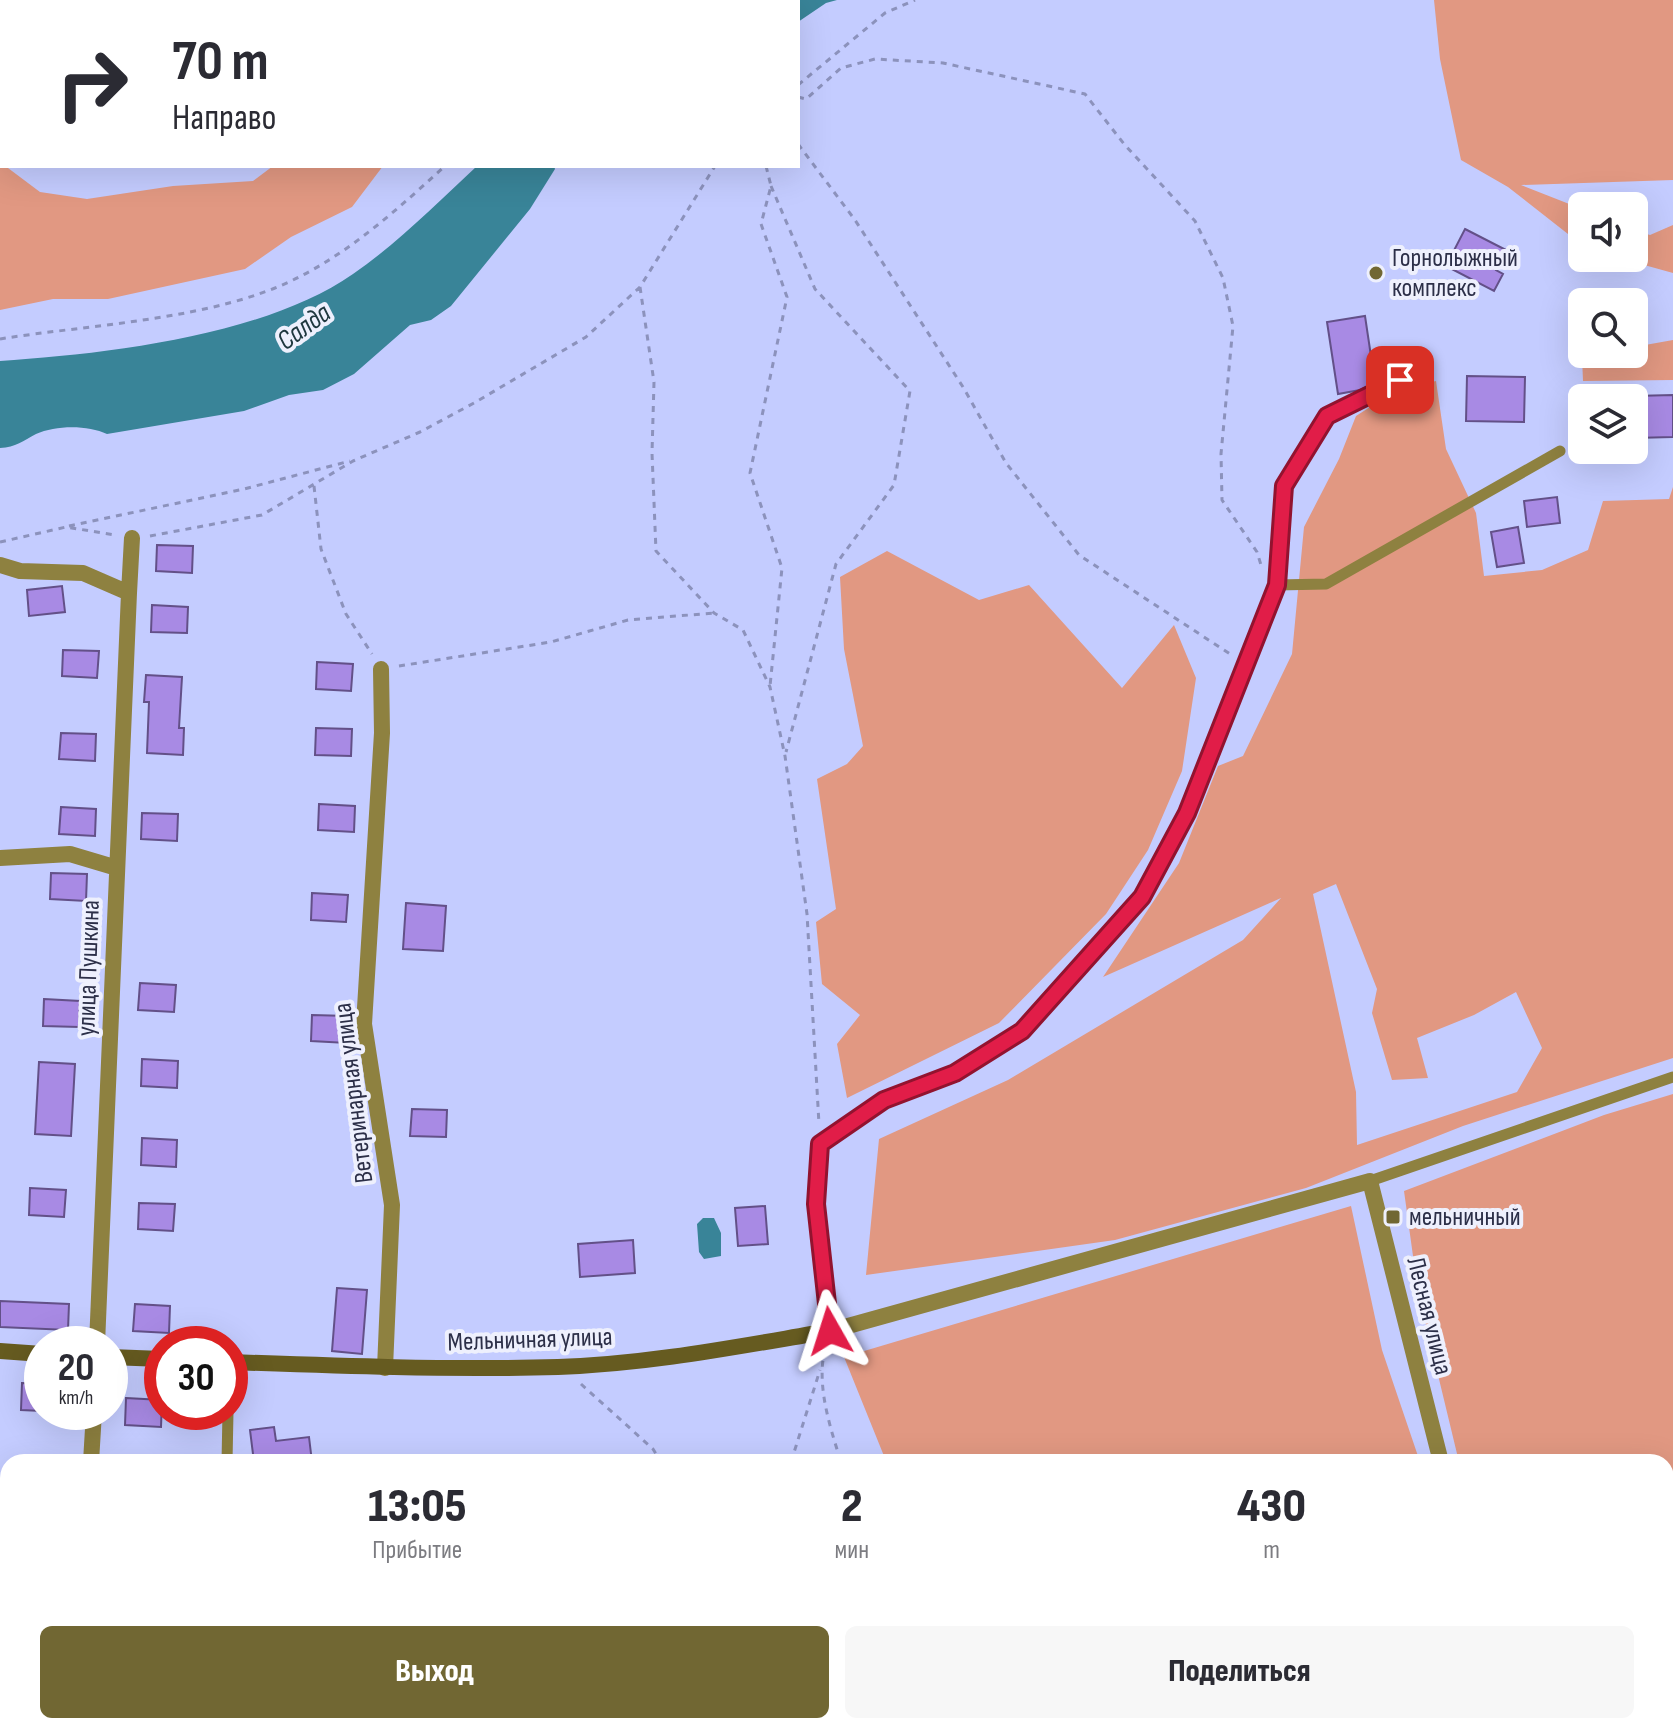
<!DOCTYPE html>
<html lang="ru">
<head>
<meta charset="utf-8">
<style>
	:root { --surface:#fff; --page:#f7f7f7; --text:#2b2b33; --muted:#7c7c81; --accent:#716733 }
	body { margin:0; font-family:"Sofia Sans Condensed",sans-serif; background:var(--page); color:var(--text); height:100vh; display:flex; flex-direction:column; font-size:30px; white-space:nowrap }
	* { box-sizing:border-box; margin:0 }
	p { font-size:26px; color:var(--muted) }
	.icon { flex:none; width:44px; height:44px; fill:none; stroke:currentColor; stroke-width:2; stroke-linecap:round; stroke-linejoin:round }
	.map { position:relative; flex:1; overflow:hidden }
	.side { position:absolute; left:0px; top:1454px; width:1674px; height:280px; display:flex; flex-direction:column; background:var(--surface); border-radius:24px 24px 0 0; box-shadow:0 8px 32px #0002 }
	.side>* { flex:none }
	.guide { position:absolute; left:0px; top:0px; width:800px; height:168px; box-shadow:0 8px 32px #0002; background:#fff; color:var(--text); overflow:hidden }
	.fabs { position:absolute; left:1568px; top:192px; display:grid; gap:16px }
	.fabs a { display:grid; place-items:center; width:80px; height:80px; border-radius:12px; background:var(--surface); box-shadow:0 8px 32px #0002; font-size:40px }
	.speed { position:absolute; left:24px; top:1326px; display:flex; gap:16px; font-size:40px; font-weight:700; text-align:center }
	.speed>* { display:grid; place-content:center; width:104px; height:104px; border-radius:50%; background:var(--surface); box-shadow:0 8px 32px #0002; line-height:1 }
	.speed small { font-size:20px; font-weight:400 }
	.speed .limit { border:12px solid #d22; background:#fff; color:#111 }
	.pin { position:absolute; display:grid; place-items:center; width:68px; height:68px; color:#fff; margin:-34px; border-radius:16px; box-shadow:0 4px 12px #0006 }
	.me { position:absolute; width:88px; margin:-44px; rotate:354deg; stroke-linejoin:round; filter:drop-shadow(0 0 6px #0008) }
	.turn { display:flex; align-items:center; gap:28px; height:168px; padding:0 40px; font-size:36px }
	.turn .icon { width:104px; height:104px; stroke-width:2.5 }
	.turn b { display:block; font-size:56px; line-height:68px }
	.eta { display:flex; justify-content:space-evenly; align-items:center; height:136px; text-align:center }
	.eta b { font-size:48px; font-weight:800; line-height:56px }
	.cta { display:flex; gap:16px; margin-top:auto; padding:16px 40px }
	.cta a { flex:1; height:92px; border-radius:12px; background:var(--accent); color:#fff; font-size:32px; font-weight:800; line-height:92px; text-align:center }
	.cta a+a { background:var(--page); color:var(--text) }
	.map>svg:first-child { display:block }
</style>
</head>
<body>
<div class="map">
<svg width="1673" height="1734" viewBox="0 0 1673 1734">
	<rect width="100%" height="100%" fill="#c4ccff"/>
	<!-- green -->
	<path fill="#e19882" fill-rule="evenodd" d="M1434 0H1673V180L1521 185 1582 209V245L1508 187 1461 160 1440 59Z
		M0 162 40 192 87 199 173 186 253 181 273 166H383L352 207 291 237 245 269 108 299H53L0 310Z
		M1673 225V273L1619 258H1634V230L1650 235Z
		M1673 340V380L1583 381 1582 357 1634 354V347Z
		M1436 381 1446 449 1476 513 1484 576 1542 570 1588 550 1603 501 1669 499 1673 487V1058L1463 1126 1306 1188 1115 1240 866 1275 879 1139 1008 1080 1243 940 1281 898 1103 977 1179 863 1218 766 1243 756 1292 654 1304 527 1339 459 1356 416 1395 391ZM1336 884 1377 989 1372 1013 1392 1080 1428 1078 1417 1038 1474 1015 1516 992 1542 1048 1517 1092 1357 1145 1356 1092 1313 894Z
		M887 551 979 600 1029 585 1122 688 1174 625 1196 678 1182 771 1148 850 1106 914 999 1023 847 1098 837 1044 860 1015 822 984 816 922 836 909 817 779 847 764 863 746 844 649 840 577Z
		M1673 1094V1683H1666V1462H1459L1418 1292 1404 1191 1604 1115Z
		M1351 1206 1382 1350 1420 1462H899L884 1456 844 1357Z"/>
	<!-- water -->
	<path fill="#398498" d="M696 0H837L826 3 798 22V2H694Z
		M477 166H554L555 169 530 209 451 306 431 320 410 325 354 374 323 390 289 395 244 411 107 434C88 425 56 425 36 434 23 441 16 447 0 448V361C106 354 264 336 353 274 398 243 437 203 477 166Z
		M703 1218H714L721 1233V1256L704 1259 699 1252 697 1224Z"/>
	<!-- building -->
	<path fill="#a88ae4" stroke="#635088" stroke-width="2" d="M1465 229 1506 250 1496 270 1503 274 1494 291 1446 266Z
		M1365 316 1375 383 1360 390 1338 394 1327 322Z
		M1467 376 1525 377 1524 422 1466 421Z
		M1673 395V437L1634 438V396Z
		M1557 497 1560 523 1527 527 1524 501Z
		M1518 527 1524 563 1497 567 1491 532Z
		M157 545 193 546 192 573 156 571Z
		M62 586 65 612 29 616 27 590Z
		M152 605 188 607 187 633 151 632Z
		M63 650 99 651 97 678 62 676Z
		M317 662 353 664 351 691 316 689Z
		M146 675 182 677 179 728H184L183 755 147 753 149 702H144Z
		M316 728 352 729 351 756 315 755Z
		M61 733 96 734 95 761 59 759Z
		M319 804 355 806 354 832 318 830Z
		M61 807 96 809 95 836 59 834Z
		M142 813 178 814 177 841 141 839Z
		M51 873 87 874 86 901 50 899Z
		M312 893 348 895 346 922 311 920Z
		M406 903 446 906 443 951 403 949Z
		M140 983 176 985 174 1012 138 1010Z
		M44 999 80 1001 79 1027 43 1026Z
		M312 1015 348 1016 347 1043 311 1041Z
		M142 1059 178 1061 177 1088 141 1086Z
		M39 1062 75 1064 71 1136 35 1134Z
		M412 1109 447 1110 446 1137 410 1136Z
		M142 1138 177 1140 176 1167 141 1165Z
		M30 1188 66 1190 64 1217 29 1215Z
		M139 1203 175 1204 173 1231 138 1229Z
		M765 1206 768 1244 738 1246 735 1208Z
		M633 1240 635 1273 580 1277 578 1244Z
		M337 1288 367 1290 362 1354 332 1351Z
		M0 1301 69 1304 68 1330 0 1327Z
		M135 1304 170 1306 169 1333 133 1331Z
		M22 1383 42 1384V1411L21 1410Z
		M126 1398 162 1400 161 1427 125 1425Z
		M274 1427 276 1441 309 1437 312 1462H254L250 1430Z"/>
	<g fill="none" stroke-linecap="round" stroke-linejoin="round">
		<!-- path -->
		<path stroke="#8c92bc" stroke-width="3" stroke-dasharray="6 6" stroke-linecap="butt" d="M687 0 689 2
			M613 2 616 0
			M798 85 885 13 915 0
			M798 97 806 99 841 68 875 59 943 63 1085 94 1124 144 1195 221 1223 278 1233 326 1221 454 1222 500 1257 552 1261 565
			M798 144 855 220 963 387 1006 463 1079 555 1230 654
			M766 166 771 186 761 224 787 297 750 473 782 568 770 686
			M771 186 815 289 910 391 894 485 836 564 786 752
			M640 287 654 382 652 453 656 551 714 613 743 630 770 687 785 756 807 914 819 1124
			M0 339C93 324 216 320 299 277 353 250 401 206 445 166
			M314 486 321 549 346 614 372 654
			M69 526 244 489 350 461
			M150 536 262 515 353 461 420 432 474 403 586 337 640 287 715 166
			M0 542 66 527 115 535
			M399 666 551 642 628 620 714 613
			M825 1349C816 1385 830 1427 841 1462
			M581 1384 653 1449 661 1462
			M791 1462 820 1370
			M929 1726 932 1734
			M710 1734 712 1726"/>
		<!-- lane -->
		<path stroke="#8e8140" stroke-width="11" d="M590 2 593 0
			M1327 416 1424 368
			M1277 585 1326 584 1560 451
			M1370 1181 1673 1077
			M227 1462 228 1412"/>
		<!-- street -->
		<path stroke="#8e8140" stroke-width="16" d="M1327 416 1284 486 1277 585 1187 813 1142 897 1022 1031 955 1073 884 1100 820 1144 816 1204 830 1331 1370 1181 1441 1462
			M0 565 20 571 83 573 129 593 132 538
			M381 669 382 733 364 1024 392 1205 385 1368
			M0 858 70 854 117 868
			M97 1344 129 593
			M91 1462 94 1412
			M1507 1726 1509 1734
			M77 1734V1726"/>
		<!-- secondary -->
		<path stroke="#665b20" stroke-width="16" d="M0 1351 42 1354
			M110 1357 162 1359
			M230 1362C339 1366 449 1370 558 1367 650 1364 740 1346 830 1331"/>
	</g>
	<g fill="none" stroke-linecap="round" stroke-linejoin="round">
		<!-- route casing -->
		<g stroke="#92132f" stroke-width="20">
			<path id="route" d="M830 1331 816 1204 820 1144 884 1100 955 1073 1022 1031 1142 897 1187 813 1277 585 1284 486 1327 416 1400 380"/>
		</g>
		<!-- route -->
		<use href="#route" stroke="#e11d48" stroke-width="14"/>
	</g>
	<!-- markers -->
	<g fill="#716733" stroke="#eef0fd" stroke-width="3">
		<circle cx="1376" cy="273" r="8"/>
		<rect x="1385" y="1209" width="16" height="16" rx="4"/>
	</g>
	<g text-anchor="middle" dominant-baseline="central" stroke-width="8" stroke-linejoin="round" paint-order="stroke">
		<!-- poi labels -->
		<g font-size="26" fill="#2c2f48" stroke="#eef0fd" text-anchor="start">
			<text x="1392" y="258">Горнолыжный<tspan x="1392" dy="30">комплекс</tspan></text>
			<text x="1409" y="1217">мельничный</text>
		</g>
		<!-- street labels -->
		<g font-size="26" fill="#2c2f48" stroke="#eef0fd">
			<text transform="translate(89 968) rotate(-88)">улица Пушкина</text>
			<text transform="translate(354 1093) rotate(-97)">Ветеринарная улица</text>
			<text transform="translate(1429 1316) rotate(76)">Лесная улица</text>
			<text transform="translate(530 1340) rotate(-2)">Мельничная улица</text>
		</g>
		<!-- water labels -->
		<g font-size="28" font-style="italic" fill="#20383f" stroke="#eef0fd">
			<text transform="translate(304 327) rotate(-36)">Салда</text>
		</g>
	</g>
</svg>
<div class="fabs">
<a><svg class="icon" aria-label="sound" viewBox="0 0 24 24"><path d="M4 9h4l5-4v14l-5-4H4zM17 9q2 3 0 6"/></svg></a>
<a><svg class="icon" aria-label="search" viewBox="0 0 24 24"><circle cx="10" cy="10" r="6"/><path d="M15 15l6 6"/></svg></a>
<a><svg class="icon" aria-label="layers" viewBox="0 0 24 24"><path d="M12 4l9 5-9 5-9-5zM3 14l9 5 9-5"/></svg></a>
</div>
<div class="speed"><div>20<small>km/h</small></div><div class="limit">30</div></div>
<div class="pin" style="left:1400px;top:380px;background:#d93025"><svg class="icon" aria-label="arrive" viewBox="0 0 24 24"><path d="M6 21V4h12l-3 4 3 4H6"/></svg></div>
<svg class="me" style="left:830px;top:1331px" viewBox="-20 -20 40 40"><path d="M0-17L14 15 0 8-14 15z" fill="#e11d48" stroke="#fff" stroke-width="4"/></svg>
<div class="guide">
<div class="turn"><svg class="icon" aria-label="right" viewBox="0 0 24 24"><path d="M7 20v-9h11M14 6l5 5-5 5"/></svg><div><b>70 m</b>Направо</div></div>
</div>
<section class="side">
<div class="eta">
<div><b>13:05</b><p>Прибытие</p></div>
<div><b>2</b><p>мин</p></div>
<div><b>430</b><p>m</p></div>
</div>
<div class="cta"><a>Выход</a><a>Поделиться</a></div>
</section>
</div>
</body>
</html>
